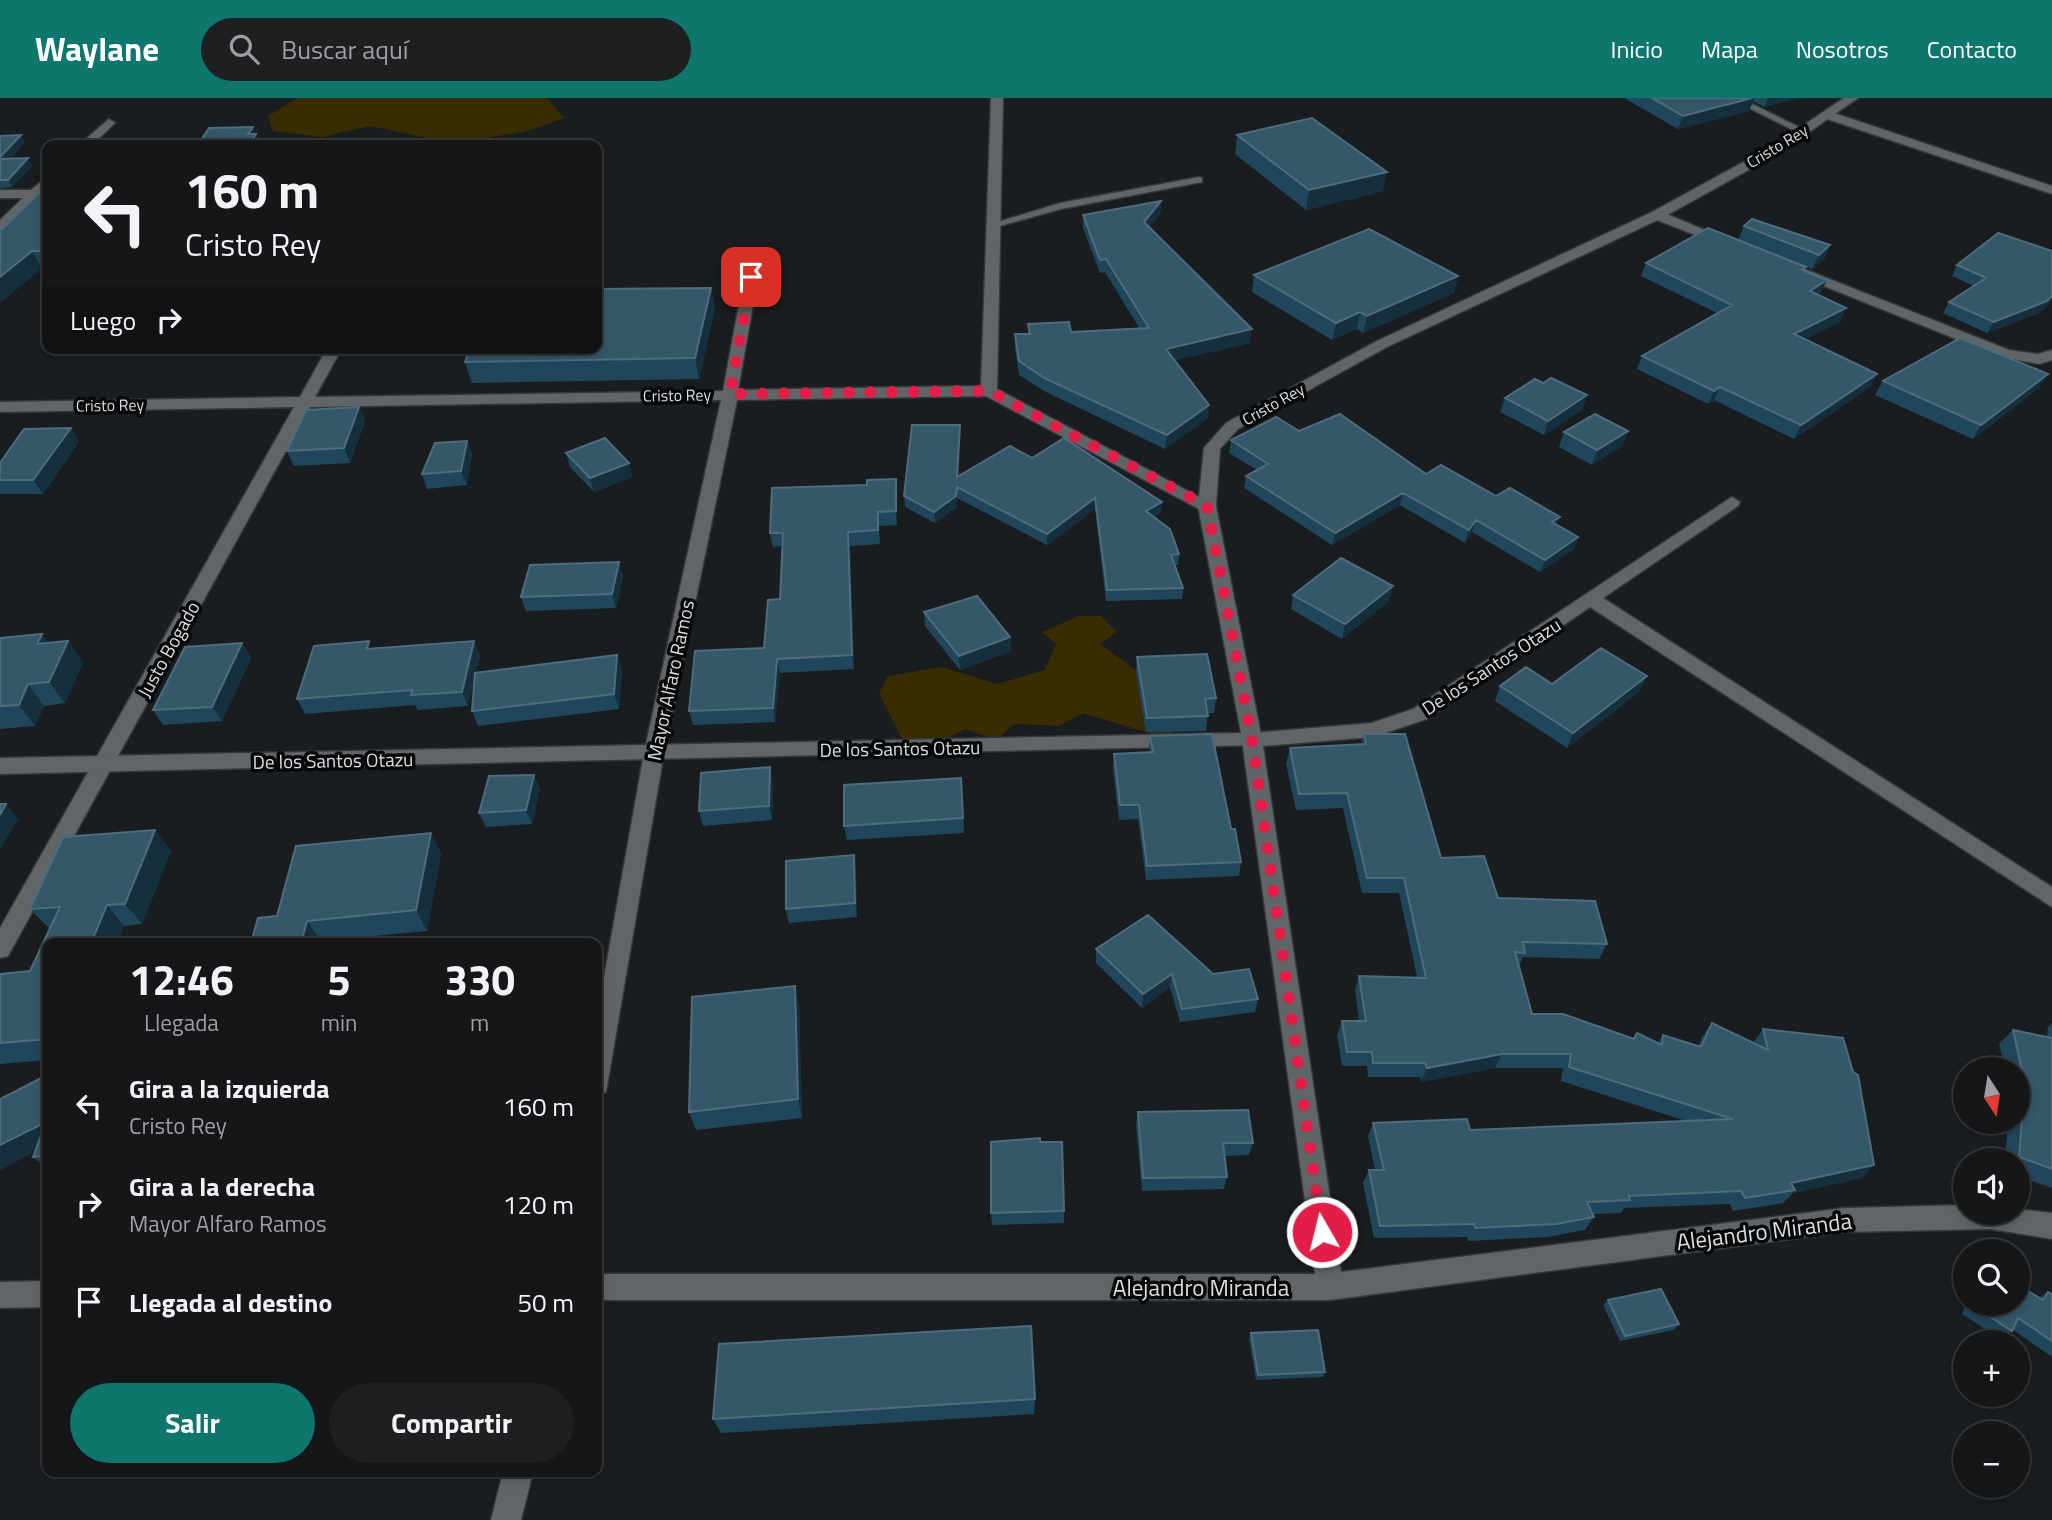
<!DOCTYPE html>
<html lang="es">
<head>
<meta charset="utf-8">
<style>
	:root { --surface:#141618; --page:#1d1f21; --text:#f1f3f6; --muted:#9d9fa2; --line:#333537; --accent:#0f766e }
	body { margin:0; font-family:"Titillium Web",sans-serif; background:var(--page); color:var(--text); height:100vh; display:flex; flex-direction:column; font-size:26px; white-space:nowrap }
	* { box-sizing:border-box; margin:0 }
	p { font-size:23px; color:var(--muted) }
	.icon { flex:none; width:38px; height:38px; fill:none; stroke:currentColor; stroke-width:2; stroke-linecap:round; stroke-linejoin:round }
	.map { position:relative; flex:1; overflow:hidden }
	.drawer { position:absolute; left:42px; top:840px; width:560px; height:539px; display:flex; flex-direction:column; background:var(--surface); border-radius:14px; box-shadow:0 4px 10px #0003,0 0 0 2px var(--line) }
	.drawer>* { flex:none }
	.guide { position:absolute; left:42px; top:42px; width:560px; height:214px; border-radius:14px; box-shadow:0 4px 10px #0003,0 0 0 2px var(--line); background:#141618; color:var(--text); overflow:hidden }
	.needle { width:46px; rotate:168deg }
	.controls { position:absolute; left:1953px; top:959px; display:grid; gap:14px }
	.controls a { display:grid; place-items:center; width:77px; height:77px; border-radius:50%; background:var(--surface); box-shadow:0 4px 10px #0003,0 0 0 2px var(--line); font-size:35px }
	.pin { position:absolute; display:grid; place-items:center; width:60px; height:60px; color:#fff; margin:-30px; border-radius:14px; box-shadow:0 4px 10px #0006 }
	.me { position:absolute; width:77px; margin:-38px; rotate:352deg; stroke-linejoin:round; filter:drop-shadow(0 0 5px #0008) }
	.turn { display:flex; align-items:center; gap:24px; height:147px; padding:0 28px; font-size:32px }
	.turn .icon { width:91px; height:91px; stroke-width:2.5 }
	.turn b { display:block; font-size:49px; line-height:60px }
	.then { display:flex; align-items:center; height:66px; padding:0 28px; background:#0003; gap:14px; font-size:26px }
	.eta { display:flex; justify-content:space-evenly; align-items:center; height:119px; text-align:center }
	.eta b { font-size:42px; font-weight:700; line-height:49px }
	.action { display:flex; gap:14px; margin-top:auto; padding:14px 28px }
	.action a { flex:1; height:80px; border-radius:42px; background:var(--accent); color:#fff; font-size:28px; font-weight:700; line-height:80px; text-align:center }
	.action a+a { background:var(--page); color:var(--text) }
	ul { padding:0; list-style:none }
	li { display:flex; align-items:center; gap:21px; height:98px; padding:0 28px }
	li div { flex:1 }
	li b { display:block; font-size:26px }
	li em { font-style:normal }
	header { display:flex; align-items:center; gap:42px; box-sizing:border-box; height:98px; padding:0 35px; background:var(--accent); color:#fff }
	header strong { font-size:33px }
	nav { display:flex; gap:38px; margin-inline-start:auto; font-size:24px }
	.search { width:490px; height:63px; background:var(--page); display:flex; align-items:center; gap:18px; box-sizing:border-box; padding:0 24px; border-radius:38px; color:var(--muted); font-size:26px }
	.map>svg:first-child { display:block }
</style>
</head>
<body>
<header>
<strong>Waylane</strong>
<div class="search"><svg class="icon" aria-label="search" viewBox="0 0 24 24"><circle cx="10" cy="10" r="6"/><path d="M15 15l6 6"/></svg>Buscar aquí</div>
<nav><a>Inicio</a><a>Mapa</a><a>Nosotros</a><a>Contacto</a></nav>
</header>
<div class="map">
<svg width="2052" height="1422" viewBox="0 0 2052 1422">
	<rect width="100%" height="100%" fill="#1a1d20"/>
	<!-- green -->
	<path fill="#392c02" d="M297 0H547L564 20 528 33 487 40H429L370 28 321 39 273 33 268 18Z
		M1079 518H1101L1117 534 1100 546 1162 591 1194 594 1169 641 1083 615 1059 628 1014 626 997 642 965 631 932 649 902 641 879 595 888 578 942 569 997 586 1045 572 1056 546 1042 534Z"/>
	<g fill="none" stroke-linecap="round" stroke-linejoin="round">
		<!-- lane casing -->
		<g stroke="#343738" stroke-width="3">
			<path id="lane" d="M1729 0H1740L1807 33 1799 35Z
				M1199 79 1202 80V84L1061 111 993 130 988 127 1060 105Z"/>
		</g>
		<!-- street casing -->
		<g stroke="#343738" stroke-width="3">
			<path id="street" d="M991 0H1003L997 291 1216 408 1207 413 1201 412 986 298 737 302 664 655 606 994 597 997V919L644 655 721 302 310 309 8 858 0 860V830L294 309 0 314V304L300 299 327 250H342L315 299 723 293 744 179 751 175 758 179 738 292 981 288Z
				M1828 13 2052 88V96L1824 20 1822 17Z
				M109 21 115 25 92 47H79Z
				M47 79V90L43 99 0 134V122L23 100H0V92H31Z
				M1652 114H1662L1733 144 1721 147 1652 120Z
				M1799 169 2009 252 2038 256 2052 252V262L2039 266 2001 259 1794 176V170Z
				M1732 399 1740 404 1738 408 1603 500 2052 789V809L1590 509 1427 621 1373 639 1263 648 1341 1174 1844 1110 1965 1107V1115H2018V1111L2052 1115V1141L1990 1131 1844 1134 1330 1202H597V1176H1315L1242 642 1252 635 1372 625 1413 611Z
				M47 1183V1209L0 1210V1184Z
				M503 1374H533L521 1422H491Z"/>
		</g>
		<!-- secondary casing -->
		<g stroke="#343738" stroke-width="3">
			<path id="secondary" d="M1844 0H1858L1779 55 1662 120 1387 249 1238 331 1220 351 1216 408 1262 642 1259 647 0 676V660L1241 635 1198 408 1204 350 1226 325 1377 243 1652 114 1771 49Z"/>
		</g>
		<!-- lane -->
		<use href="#lane" fill="#606567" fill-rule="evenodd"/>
		<!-- street -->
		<use href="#street" fill="#606567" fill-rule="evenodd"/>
		<!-- secondary -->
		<use href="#secondary" fill="#606567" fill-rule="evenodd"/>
	</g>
	<!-- wall -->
	<path fill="#20465b" d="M1624 0H1798L1764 9 1753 3 1749 13 1678 31Z
		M1237 37 1383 93 1306 112 1235 56Z
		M0 38 25 44 10 61 32 68 12 89 0 90Z
		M47 91V170H42L0 205V133Z
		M1161 103 1160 116 1149 129 1250 245 1175 262 1209 307 1208 320 1165 351 1044 293 1019 277 1015 250V236H1028V226L1071 234 1140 231 1105 174 1100 175 1083 130V117Z
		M1744 128 1830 147 1824 161 1812 171 1738 142Z
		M2052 153 2041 214 1987 235 1943 215 1949 204 1974 188 1952 178 1957 167Z
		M1646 165 1804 173 1821 195 1818 197 1840 224 1804 241 1877 276 1870 289 1794 341 1714 302 1708 306 1637 271 1642 258 1717 215 1641 178Z
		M1254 177 1458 178 1454 195 1363 235 1357 231 1332 242 1252 194Z
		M711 190 715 210 699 281 472 285 465 264Z
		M1883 283 2039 290 1973 341 1875 297Z
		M1543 285 1587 297 1582 312 1544 337 1500 314 1505 300Z
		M359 309 365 323 350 365 294 368 287 353Z
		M960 327 958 379 1032 360 1161 415 1154 419 1179 456 1178 467H1175L1183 490 1182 501 1106 503 1095 411 1047 447 957 400V409L935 425 905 409 904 398Z
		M1299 333 1496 398 1557 427 1578 439 1574 451 1540 474 1472 434 1465 445 1400 407 1332 447 1244 390 1246 378 1257 372 1229 355 1231 342Z
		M1628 333 1622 348 1592 367 1559 349 1564 334Z
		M467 343 472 357 467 387 427 391 422 376Z
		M79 344 43 396H0V365Z
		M566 355 629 365 632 379 594 394 570 369Z
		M896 381 897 427 879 428 880 446 850 448 854 571 780 575 775 624 693 627 689 613 764 550 780 501 782 448 773 449 770 435 867 387Z
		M623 478 616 510 526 513 521 499Z
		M1393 488 1389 503 1342 541 1291 511 1293 497Z
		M924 514 1010 539 1011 553 960 572 925 528Z
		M42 536 48 545 68 543 83 565 65 605 44 608 35 628 0 631V540Z
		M474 543 480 558 475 575 622 572 619 611 478 628 472 613 474 580 468 608 418 612 415 607 305 616 297 601 372 550Z
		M242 545 251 560 222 623 163 627 153 612Z
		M1137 559 1216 600 1214 615H1208L1206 633 1146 634 1136 574Z
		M1500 588 1640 593 1567 650 1495 603Z
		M1364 636 1441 760 1498 800 1607 846 1599 861 1523 859 1519 868 1532 916 1633 940 1637 935 1658 945 1663 937 1698 948 1702 939 1712 925 1753 945 1763 931 1874 1067 1861 1080 1793 1095 1783 1105 1733 1113 1730 1106 1624 1110 1621 1115 1592 1116 1594 1119 1585 1132 1548 1139 1468 1143 1467 1139 1374 1140 1363 1085 1369 1072H1375L1368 1038 1373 1025 1470 1032 1686 1023 1561 983 1563 970H1495L1421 984 1420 979H1368L1367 968H1342L1337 937 1342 923H1359L1355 893 1359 878 1417 879 1399 795H1362L1343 710 1296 712 1286 666 1290 650 1361 646Z
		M1150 638 1231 731 1241 764 1239 778 1146 782 1138 721 1119 722 1113 671 1114 656 1149 655Z
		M534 677 540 691 532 726 486 729 479 715Z
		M961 680 964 735 847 742 844 728Z
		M773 684 772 722 703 728 699 713Z
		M431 735 441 756 427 833 321 843 320 845H251L277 818Z
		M171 753 142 826 124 828 117 845H47V962L0 966V876L30 873 50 831 30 811Z
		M856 772 857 819 789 825 786 811Z
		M1096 851 1213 876 1258 901 1255 914 1180 924 1170 889 1142 910 1096 865Z
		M799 908 802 1020 696 1032 689 1014Z
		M2052 925V1090L2018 1078V1062H2005L2008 1024H2018V971H2005L1999 946 2013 932 2047 939 2048 929Z
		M47 977V1071L33 1059 35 1053 0 1072Z
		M1138 1014 1253 1045 1249 1057 1225 1058 1227 1079 1224 1091 1142 1093 1136 1027Z
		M1040 1044 1064 1113V1125L992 1127 991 1115Z
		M2048 1194 2052 1196V1259L2013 1232 2001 1241 1962 1216 1966 1206H2018L2039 1200Z
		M1608 1202 1679 1226 1674 1232 1620 1243 1603 1207Z
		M1251 1235 1325 1274 1323 1279 1256 1282 1249 1241Z
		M1035 1301 1034 1316 721 1335 713 1321Z"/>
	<!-- shaded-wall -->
	<path fill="#152f3d" d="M1754 0 1749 13 1678 31 1683 18Z
		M1768 0H1798L1764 9Z
		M253 29 261 47H249L248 36Z
		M21 37 25 44 3 69 0 64V59Z
		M28 60 32 68 12 89 8 82Z
		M1387 74 1383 93 1306 112 1309 92Z
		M1161 103 1160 116 1143 137 1144 124Z
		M1830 147 1824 161 1812 171 1819 157Z
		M32 153 42 170 0 205V179Z
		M1458 178 1454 195 1363 235 1367 218Z
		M1827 182 1821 195 1804 206 1810 193Z
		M711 190 715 210 699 281 695 260Z
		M2052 198V203L2041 214 1987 235 1994 224Z
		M1846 210 1840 224 1788 250 1794 236Z
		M1360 214 1357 231 1332 242 1336 225Z
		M1252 231 1250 245 1165 265 1166 251Z
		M1877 276 1870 289 1794 341 1801 327Z
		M2048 276 2039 290 1973 341 1981 327Z
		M1720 289 1714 302 1708 306 1714 293Z
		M1587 297 1582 312 1544 337 1548 323Z
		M1209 307 1208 320 1165 351 1167 337Z
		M359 309 365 323 350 365 344 350Z
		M960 327V338L958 390 957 379Z
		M71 330 79 344 43 396 33 382Z
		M1628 333 1622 348 1592 367 1597 352Z
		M467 343 472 357 467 387 461 373Z
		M629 365 632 379 594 394 590 380Z
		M896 381 897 394V427L896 413Z
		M957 389V409L935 425 934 414Z
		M1403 395 1400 407 1332 447 1335 435Z
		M1095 400V411L1047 447V436Z
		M1162 404 1161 415 1145 424 1146 413Z
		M1560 419 1555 431 1552 424Z
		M1476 422 1472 434 1465 445 1469 432Z
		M848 434 850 448 854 571 852 557Z
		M1578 439 1574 451 1540 474 1545 462Z
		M619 464 623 478 616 510 612 496Z
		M1393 488 1389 503 1342 541 1345 526Z
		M42 536 57 558 37 546Z
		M1010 539 1011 553 960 572 959 558Z
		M68 543 83 565 65 605 49 584Z
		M474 543 480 558 468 608 462 594Z
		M242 545 251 560 222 623 212 609Z
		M617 557 622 572 619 611 614 596Z
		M777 561 780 575 775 624 773 610Z
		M1647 578 1640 593 1567 650 1573 635Z
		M28 586 44 608 35 628 19 607Z
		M770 669 773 684 772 722 769 708Z
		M534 677 540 691 532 726 526 712Z
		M6 706 19 721 0 751V717Z
		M155 732 171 753 142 826 125 806Z
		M431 735 441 756 427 833 416 812Z
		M854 757 856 772 857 819 855 805Z
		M107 807 124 828 117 845H91Z
		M307 823 321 843 320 845H301Z
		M1172 876 1170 889 1142 910 1143 896Z
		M795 888 799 908 802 1020 798 1001Z
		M1502 956 1495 970 1421 984 1427 970Z
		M46 1024 47 1047 0 1072V1047Z
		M1874 1067 1861 1080 1793 1095 1795 1092 1791 1085Z"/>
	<!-- building -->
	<path fill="#345769" stroke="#4f6c7c" stroke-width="2" d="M1652 0H1752L1683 18Z
		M1312 20 1387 74 1309 92 1237 37Z
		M253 29 248 36H256L249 47H103L105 45 201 42 209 30Z
		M21 37 0 59V38Z
		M28 60 8 82H0V61Z
		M43 91H47V153H32L0 179V133Z
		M1161 103 1144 124 1252 231 1166 251 1209 307 1167 337 1044 280 1019 263 1015 236H1030L1028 226 1069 224 1071 234 1149 230 1106 161 1100 162 1083 117Z
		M1752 121 1830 147 1819 157 1744 128Z
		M1708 130 1806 169 1802 172 1827 182 1810 193 1846 210 1794 236 1877 276 1801 327 1720 289 1714 293 1642 258 1732 207 1646 165Z
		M1369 131 1458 178 1367 218 1360 214 1336 225 1254 177Z
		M1998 135 2052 153V198L2047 203 1994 224 1949 204 1986 180 1957 167Z
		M711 190 695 260 465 264 470 250H597V191Z
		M1960 240 2048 276 1981 327 1883 283Z
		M1551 280 1587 297 1548 323 1505 300 1535 281 1543 285Z
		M359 309 344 350 287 353 306 312Z
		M1340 316 1426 376 1441 367 1496 398 1510 390 1560 419 1552 424 1578 439 1545 462 1476 422 1469 432 1403 395 1335 435 1246 378 1268 366 1231 342 1276 319 1299 333Z
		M1595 316 1628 333 1597 352 1564 334Z
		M912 327H960L957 379 1010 348 1032 360 1064 340 1162 404 1146 413 1170 431 1179 456 1171 457 1183 490 1107 492 1095 400 1047 436 957 389 956 398 934 414 904 398Z
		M71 330 33 382H0V365L24 331Z
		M605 340 629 365 590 380 566 355Z
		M467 343 461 373 422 376 435 345Z
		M896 381V413L878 414V432L848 434 852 557 777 561 773 610 689 613 695 553 764 550 768 502 780 501 783 435H770L772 390 867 387V382Z
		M1341 460 1393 488 1345 526 1293 497Z
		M619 464 612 496 521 499 530 467Z
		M977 498 1010 539 959 558 924 514Z
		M42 536 37 546 68 543 49 584 28 586 19 607 0 608V540Z
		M369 543 367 551 474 543 462 594 411 597 412 592 297 601 314 548Z
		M242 545 212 609 153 612 185 549Z
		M1601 550 1647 578 1573 635 1500 588 1526 569 1552 586Z
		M1207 556 1216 600 1205 601 1208 618 1147 620 1137 559Z
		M617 557 614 596 472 613 475 575Z
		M1212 636 1231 731H1235L1241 764 1147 768 1139 707H1120L1114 656 1153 654 1150 638Z
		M1364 636H1405L1441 760 1484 758 1498 800 1595 803 1607 846 1523 844 1525 855 1515 854 1532 916H1563L1634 941 1637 935 1662 947 1663 937 1701 949 1712 925 1768 952 1763 931 1843 940 1853 974 1858 977 1874 1067 1791 1085 1795 1092 1745 1100 1741 1093 1629 1098 1630 1102 1587 1104 1594 1119 1556 1126 1475 1130 1474 1126 1380 1128 1369 1072H1384L1373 1025 1467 1021 1470 1032 1733 1021 1569 969 1571 956H1502L1427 970 1425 965H1373L1372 954H1347L1342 923H1366L1359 878 1426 880 1404 780H1367L1347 695 1299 696 1290 650 1366 646Z
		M770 669 769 708 699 713 701 675Z
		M534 677 526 712 479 715 489 678Z
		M961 680 963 720 844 728V687Z
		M0 706H6L0 717Z
		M155 732 125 806 107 807 91 845H47V941L0 945V876L30 873 60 809 30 811 63 739Z
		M431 735 416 812 307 823 301 845H251L258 820 277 818 296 748Z
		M854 757 855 805 786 811V763Z
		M1148 817 1213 876 1249 871 1258 901 1182 911 1172 876 1143 896 1096 851Z
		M795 888 798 1001 689 1014 692 899Z
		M2013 932 2052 940V1071L2019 1059 2023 1008 2018 979 2024 981Z
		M47 977V1057L33 1059 46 1024 0 1047V1001Z
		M1248 1012 1253 1045H1223L1227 1079 1143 1080 1138 1014Z
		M1040 1040V1044H1062L1064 1113 991 1115V1044Z
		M2018 1187 2043 1202 2048 1194 2052 1196V1243L2018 1220 2012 1233 1973 1208 1974 1206H2018Z
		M1661 1191 1679 1226 1625 1238 1608 1202Z
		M1031 1228 1035 1301 713 1321 719 1246Z
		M1318 1232 1325 1274 1258 1277 1251 1235Z"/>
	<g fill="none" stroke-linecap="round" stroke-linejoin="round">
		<!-- route -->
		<path stroke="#e11d48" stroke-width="12" stroke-dasharray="0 21.6" d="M751 179 730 296 989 293 1207 408 1252 642 1322 1134"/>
	</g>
	<g text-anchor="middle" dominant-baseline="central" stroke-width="7" stroke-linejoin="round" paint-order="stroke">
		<!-- far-street labels -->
		<g font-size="16" fill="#dcdee0" stroke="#060708">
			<text transform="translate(1777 48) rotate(-31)">Cristo Rey</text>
			<text transform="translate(677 297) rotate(-1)">Cristo Rey</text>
			<text transform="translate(1273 306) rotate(-29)">Cristo Rey</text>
			<text transform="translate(110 307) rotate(-1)">Cristo Rey</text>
		</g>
		<!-- street labels -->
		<g font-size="19" fill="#dcdee0" stroke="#060708">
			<text transform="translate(168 551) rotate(-61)">Justo Bogado</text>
			<text transform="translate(1491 568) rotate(-33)">De los Santos Otazu</text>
			<text transform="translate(670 582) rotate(-78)">Mayor Alfaro Ramos</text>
			<text transform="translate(900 650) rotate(-1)">De los Santos Otazu</text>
			<text transform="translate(333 662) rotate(-1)">De los Santos Otazu</text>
		</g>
		<!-- near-street labels -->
		<g font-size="23" fill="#dcdee0" stroke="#060708">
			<text transform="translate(1764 1133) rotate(-7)">Alejandro Miranda</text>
			<text x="1201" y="1189">Alejandro Miranda</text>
		</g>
	</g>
</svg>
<div class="controls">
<a><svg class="needle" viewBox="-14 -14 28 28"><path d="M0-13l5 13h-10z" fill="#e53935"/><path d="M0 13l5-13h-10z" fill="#9d9fa2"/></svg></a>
<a><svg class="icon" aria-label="sound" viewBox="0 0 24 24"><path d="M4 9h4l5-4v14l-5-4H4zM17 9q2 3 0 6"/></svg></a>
<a><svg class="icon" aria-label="search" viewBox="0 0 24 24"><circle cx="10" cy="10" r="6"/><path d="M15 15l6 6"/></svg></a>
<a>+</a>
<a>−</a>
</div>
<div class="pin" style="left:751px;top:179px;background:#d93025"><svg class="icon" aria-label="arrive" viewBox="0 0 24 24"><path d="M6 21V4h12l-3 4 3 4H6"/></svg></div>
<svg class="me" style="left:1322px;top:1134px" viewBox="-20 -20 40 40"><circle r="17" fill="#e11d48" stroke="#fff" stroke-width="3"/><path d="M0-11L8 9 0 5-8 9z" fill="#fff"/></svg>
<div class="guide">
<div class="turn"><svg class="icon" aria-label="left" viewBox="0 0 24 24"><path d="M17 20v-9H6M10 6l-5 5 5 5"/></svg><div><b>160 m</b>Cristo Rey</div></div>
<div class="then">Luego<svg class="icon" aria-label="right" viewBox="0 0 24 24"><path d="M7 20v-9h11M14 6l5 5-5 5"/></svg></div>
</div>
<section class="drawer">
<div class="eta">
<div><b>12:46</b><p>Llegada</p></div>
<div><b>5</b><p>min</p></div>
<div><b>330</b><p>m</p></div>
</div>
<ul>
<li><svg class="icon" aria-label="left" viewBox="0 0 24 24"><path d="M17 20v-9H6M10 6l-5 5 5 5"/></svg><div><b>Gira a la izquierda</b><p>Cristo Rey</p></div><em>160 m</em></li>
<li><svg class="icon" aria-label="right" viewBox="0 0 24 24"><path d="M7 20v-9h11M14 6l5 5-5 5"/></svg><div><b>Gira a la derecha</b><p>Mayor Alfaro Ramos</p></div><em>120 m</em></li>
<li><svg class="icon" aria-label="arrive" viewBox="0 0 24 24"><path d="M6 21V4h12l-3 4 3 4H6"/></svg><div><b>Llegada al destino</b></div><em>50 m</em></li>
</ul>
<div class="action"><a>Salir</a><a>Compartir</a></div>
</section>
</div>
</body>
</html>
